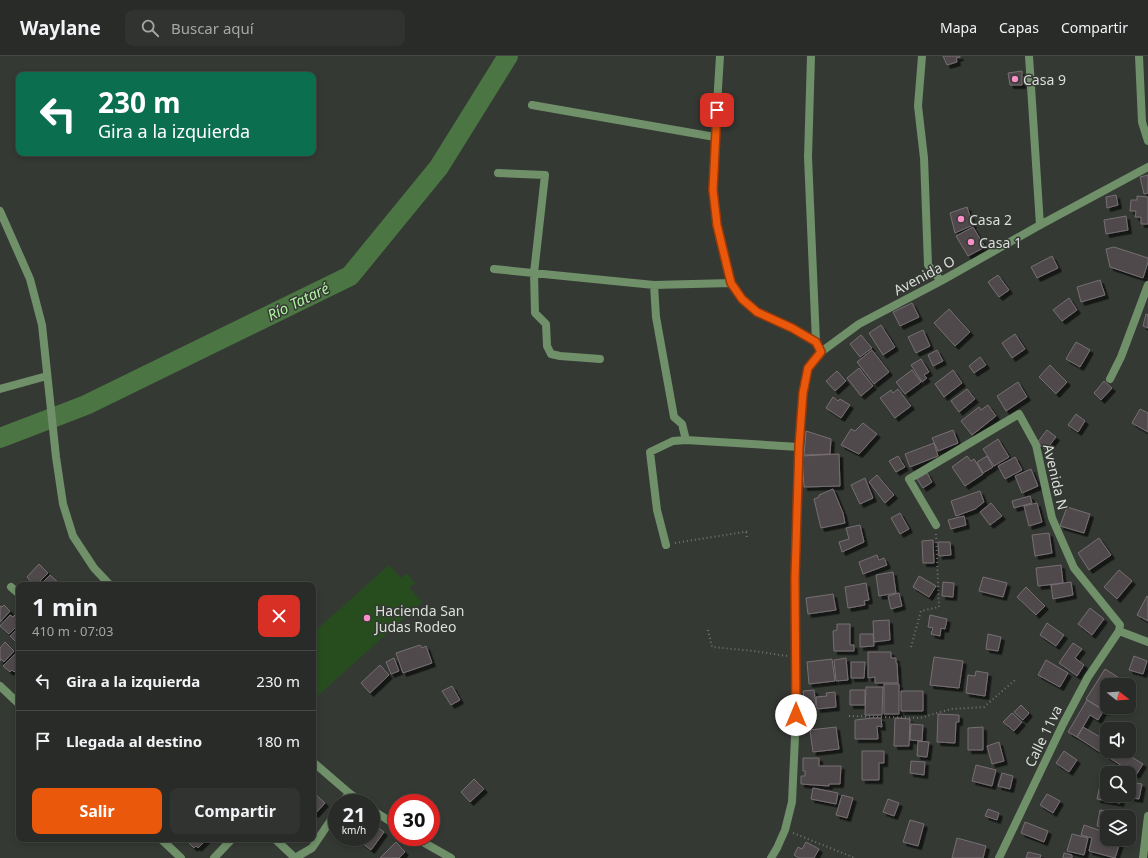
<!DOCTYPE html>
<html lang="es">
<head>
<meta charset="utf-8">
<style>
	:root { --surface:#282b27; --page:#30332f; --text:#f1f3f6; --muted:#a5a7a7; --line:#444744; --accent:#ea580c }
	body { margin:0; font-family:"Noto Sans",sans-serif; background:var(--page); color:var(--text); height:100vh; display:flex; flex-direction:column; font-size:15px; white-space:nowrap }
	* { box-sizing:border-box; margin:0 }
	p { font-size:13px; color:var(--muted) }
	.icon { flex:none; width:22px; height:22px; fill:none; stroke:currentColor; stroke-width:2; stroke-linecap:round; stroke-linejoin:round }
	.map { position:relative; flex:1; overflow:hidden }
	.details { position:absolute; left:16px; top:526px; width:300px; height:260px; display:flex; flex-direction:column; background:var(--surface); border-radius:8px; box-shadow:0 2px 6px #0003,0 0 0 1px var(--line) }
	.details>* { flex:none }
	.top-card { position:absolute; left:16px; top:16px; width:300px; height:84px; border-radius:8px; box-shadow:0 2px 6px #0003,0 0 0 1px var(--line); background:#0b6e4f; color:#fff; overflow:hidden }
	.needle { width:26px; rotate:107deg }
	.fabs { position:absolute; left:1100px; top:622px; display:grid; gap:8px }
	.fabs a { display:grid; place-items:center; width:36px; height:36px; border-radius:8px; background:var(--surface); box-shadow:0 2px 6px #0003,0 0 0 1px var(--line); font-size:20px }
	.speed { position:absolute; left:328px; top:738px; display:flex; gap:8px; font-size:20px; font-weight:700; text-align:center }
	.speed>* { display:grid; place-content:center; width:52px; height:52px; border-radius:50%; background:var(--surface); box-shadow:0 2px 6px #0003,0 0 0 1px var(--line); line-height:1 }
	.speed small { font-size:10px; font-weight:400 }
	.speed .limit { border:6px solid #d22; background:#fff; color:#111 }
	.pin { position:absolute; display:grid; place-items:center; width:34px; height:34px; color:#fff; margin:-17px; border-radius:8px; box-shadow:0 2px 6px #0006 }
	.me { position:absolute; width:44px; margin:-22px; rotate:0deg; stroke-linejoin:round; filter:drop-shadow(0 0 3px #0008) }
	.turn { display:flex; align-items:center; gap:14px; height:84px; padding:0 16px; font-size:18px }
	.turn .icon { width:52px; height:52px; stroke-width:2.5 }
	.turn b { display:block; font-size:28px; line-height:34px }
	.round { display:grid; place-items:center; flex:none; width:42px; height:42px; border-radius:8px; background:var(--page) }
	.overview { display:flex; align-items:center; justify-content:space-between; height:68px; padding:0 16px }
	h1 { font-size:24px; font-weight:700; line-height:30px }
	.primary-button { display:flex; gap:8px; margin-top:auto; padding:8px 16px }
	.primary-button a { flex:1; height:46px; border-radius:8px; background:var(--accent); color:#fff; font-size:16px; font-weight:700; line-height:46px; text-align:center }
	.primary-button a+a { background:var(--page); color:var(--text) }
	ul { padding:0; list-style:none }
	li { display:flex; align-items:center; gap:12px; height:60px; padding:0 16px; border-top:1px solid var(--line) }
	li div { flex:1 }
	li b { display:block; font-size:15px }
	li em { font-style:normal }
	header { display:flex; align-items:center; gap:24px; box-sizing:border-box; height:56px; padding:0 20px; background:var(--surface); border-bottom:1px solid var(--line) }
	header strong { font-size:19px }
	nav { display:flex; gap:22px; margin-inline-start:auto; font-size:14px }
	.search { width:280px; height:36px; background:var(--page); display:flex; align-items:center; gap:10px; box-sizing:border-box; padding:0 14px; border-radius:8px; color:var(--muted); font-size:15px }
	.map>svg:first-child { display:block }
</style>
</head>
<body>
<header>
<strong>Waylane</strong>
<div class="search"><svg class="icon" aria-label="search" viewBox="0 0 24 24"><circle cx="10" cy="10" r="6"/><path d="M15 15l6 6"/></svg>Buscar aquí</div>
<nav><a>Mapa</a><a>Capas</a><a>Compartir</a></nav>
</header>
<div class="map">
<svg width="1148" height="802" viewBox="0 0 1148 802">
	<defs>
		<filter id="shadow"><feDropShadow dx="3.5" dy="3.5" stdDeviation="0" flood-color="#0009"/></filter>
	</defs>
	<rect width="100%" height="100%" fill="#353934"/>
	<!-- green -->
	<path fill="#274d1f" d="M389 509 401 522 406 517 415 527 409 532 422 546 313 644V577Z"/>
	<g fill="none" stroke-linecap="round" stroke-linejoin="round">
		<!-- river -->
		<path stroke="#4b7542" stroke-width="20" d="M0 382 86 349 350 220 439 111 508 0"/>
	</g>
	<!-- building -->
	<path fill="#4f484c" stroke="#766f73" filter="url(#shadow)" d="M943 0H960V1L956 2 957 6 947 9Z
		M1022 15V29H1010L1008 17Z
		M1148 119V137L1144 138 1140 121Z
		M1116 139 1118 149 1107 152 1106 141Z
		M1137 140 1148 141V168H1141V161H1135L1136 155H1130L1131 144H1137Z
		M967 151 973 169 955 177 950 157Z
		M1126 160 1128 174 1106 178 1104 164Z
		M973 171 985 191 968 200 956 180Z
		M1114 191 1148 202V206L1143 222 1110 211 1106 193Z
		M1052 200 1058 212 1037 222 1031 211Z
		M998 219 1009 234 999 241 988 226Z
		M1100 224 1105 239 1081 246 1077 231Z
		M1069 242 1077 254 1062 265 1053 254Z
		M912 247 919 261 900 270 893 256Z
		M949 253 970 276 955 290 934 267Z
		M1146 258 1148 259V272L1143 270Z
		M881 269 895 291 883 299 869 277Z
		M923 274 930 290 916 297 908 281Z
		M1015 278 1025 293 1012 302 1002 287Z
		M861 279 872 292 860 301 850 288Z
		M1076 286 1090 294 1080 311 1066 303Z
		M872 294 889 316 874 328 857 306Z
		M937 294 943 305 933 310 928 299Z
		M980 301 986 309 974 317 969 310Z
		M921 303 929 316 924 319 927 322 922 326 911 309Z
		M1050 309 1067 326 1056 338 1039 321Z
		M859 312 873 330 861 340 847 322Z
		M912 314 921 326 905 338 896 326Z
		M953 314 962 327 944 341 935 328Z
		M837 315 846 325 835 335 826 325Z
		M1104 325 1112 332 1101 344 1094 337Z
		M1018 326 1027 341 1006 355 997 340Z
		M898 333 911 350 895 362 880 342 891 334 893 337Z
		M967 333 975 343 959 356 951 345Z
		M833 341 838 345 840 343 850 349 841 362 826 352Z
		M988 349 996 360 972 379 961 365 979 351 981 354Z
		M1140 353 1148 357V376L1132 367Z
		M1076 358 1085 365 1078 376 1068 369Z
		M863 367 877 378 859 398 841 389 851 373 855 375Z
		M953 374 958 387 938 395 932 382Z
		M1047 374 1056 381 1046 394 1037 387Z
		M806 375 831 383 830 398 804 399Z
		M998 383 1009 401 994 410 983 393Z
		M934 387 938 400 910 411 905 398Z
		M839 398 840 430 804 431 802 400Z
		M898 400 905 411 896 416 889 405Z
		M967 400 971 405 974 403 983 418 965 430 952 411Z
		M987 400 993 411 983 417 977 406Z
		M1015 401 1022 414 1005 423 998 410Z
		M1031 413 1038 430 1022 437 1015 420Z
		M927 417 932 426 923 432 917 423Z
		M877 419 894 439 885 447 869 426Z
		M865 422 873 442 860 448 851 429Z
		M833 433 843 457 845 467 821 472 814 443 819 441V439Z
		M980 435 984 446 975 453 956 460 951 445Z
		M1030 440 1032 447 1014 452 1012 445Z
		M991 447 1002 460 990 469 980 456Z
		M1037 447 1042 466 1029 470 1024 450Z
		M1067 451 1090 458 1084 477 1060 470Z
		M900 457 909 473 900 478 891 462Z
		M964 460 966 469 951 473 948 464Z
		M860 469 864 486 842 496 839 486 849 483 846 472Z
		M1049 477 1052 497 1035 500 1032 479Z
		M1099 482 1111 499 1089 514 1078 497Z
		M933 484 934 507H923L922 485Z
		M938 486H950L951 499 939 500Z
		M877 499 879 504 884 502 887 509 863 518 859 506Z
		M39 508 48 517 37 528 35 525 33 528 27 521Z
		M1061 509 1063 527 1038 530 1036 512Z
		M1119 514 1132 525 1117 543 1104 531Z
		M893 516 896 537 879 540 876 519Z
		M50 519 59 527 57 529H40Z
		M919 520 936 530 929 541 913 531Z
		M983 521 1007 527 1003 541 979 535Z
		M943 526 954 527 953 541 942 540Z
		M1071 526 1073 539 1053 543 1051 529Z
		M866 527 869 544 864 545 865 549 848 552 845 531Z
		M1026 531 1045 550 1036 559 1017 541Z
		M899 537 902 550 891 553 888 540Z
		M833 538 836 554 808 558 806 542Z
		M1147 540 1148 541V565L1137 559Z
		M4 549 10 555 0 566V550L2 551Z
		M1090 552 1104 563 1092 579 1078 568Z
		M10 559 13 561 15 559 19 564V568L9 578 0 570Z
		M930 559 947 563 945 573 941 572 940 580 931 578 933 572 928 571Z
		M889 564 890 584 874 586 873 565Z
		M1047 567 1064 579 1056 590 1040 579Z
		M837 568H850V589H854V595H834L833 575 837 574Z
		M19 571V589L10 580Z
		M860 578H873L874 590 860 591Z
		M988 578 1001 581 998 595 986 593Z
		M5 586 14 595 4 606 1 603 0 605V592Z
		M1073 587 1082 593 1075 602 1084 609 1077 620 1059 607Z
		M420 589 422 592 426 590 432 607 403 617 396 597Z
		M868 596H891V602H896V607H897L898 627H875V621L868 622Z
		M16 597 19 600V611L14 616 12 614 10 616 3 610Z
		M1134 600 1147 605 1143 618 1129 614Z
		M934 601 963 605 959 632 930 629Z
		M394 602 399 615 391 618 386 606Z
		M846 602 848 624 836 625 834 604Z
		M832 603 835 625 809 628 807 606Z
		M1046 604 1068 617 1060 631 1038 619Z
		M851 606H865L864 622H851Z
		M380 609 389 619 370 637 361 627Z
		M1105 613 1124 625 1122 629H1107V651H1109L1106 656 1086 643Z
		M976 615 988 617 985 640 966 637 968 619 975 620Z
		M884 628H899V658H884Z
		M452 630 460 644 451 649 442 635Z
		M866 631H883L882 659H865Z
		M814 634 816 649 805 651 803 635Z
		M850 634H865V649H850Z
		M901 635H923V655H901Z
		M835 636 836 651 817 653 816 641 827 640 826 637Z
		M1087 644 1104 654 1098 664 1090 659 1077 681 1068 676Z
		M1021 649 1029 657 1023 664 1014 656Z
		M1012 657 1022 666 1014 675 1003 666Z
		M938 658 959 659V666H956L955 687 937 686Z
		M872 662H881L882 671 877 670 878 683H855V664Z
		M895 662 910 663 909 690H894Z
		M911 668 923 669 922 685 910 684Z
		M836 671 839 693 813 696 810 674Z
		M983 671V694H968V672Z
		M1083 671 1107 685V695H1122L1143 708 1136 719 1077 681Z
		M918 685 929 686 927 701 917 700Z
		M999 686 1004 705 992 708 987 690Z
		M862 695H884V707H879V724H862Z
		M1064 695 1077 704 1069 716 1056 707Z
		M803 702H819V710H841L840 728H829V730L801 728V720H805V715H803Z
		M911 705 925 706 924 719 910 717Z
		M976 709 996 714 992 730 972 725Z
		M1002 717 1013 720 1010 733 998 730Z
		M1102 720 1107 721V739H1129V726L1142 728 1139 743 1122 740 1120 747 1097 743Z
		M474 723 484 733 470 746 461 736Z
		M813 732 838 737 836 748 811 743Z
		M313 736 325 747 315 758 313 757Z
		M1047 738 1060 745 1053 757 1040 749Z
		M842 739 853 742 847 762 836 759Z
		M888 743 899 747 894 760 883 756Z
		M988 753 999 757 997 764 985 760Z
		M1100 754 1124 758V761H1107V772L1097 770Z
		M910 764 924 768 918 790 903 786Z
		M1025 766 1048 775 1044 786 1021 777Z
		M371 767 384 776 371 794 358 784 360 781H371Z
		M1084 769 1107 777V783H1121L1115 802 1089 795 1092 782 1081 779Z
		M1072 778 1088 782 1084 799 1067 795Z
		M345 781H356L352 786Z
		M957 782 986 790 983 802H952Z
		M190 783H207L198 792 196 790 194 792 188 786Z
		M396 786 405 796 399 802H380Z
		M806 786 819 793 814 802H799L794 799 798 791 802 793Z
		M1028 796 1041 799 1040 802H1026Z
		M1064 797 1072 799V802H1063Z"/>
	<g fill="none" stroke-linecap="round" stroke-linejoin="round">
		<!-- path -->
		<path stroke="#717570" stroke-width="2" stroke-dasharray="1 3" stroke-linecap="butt" d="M746 476 747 482
			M675 487 750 475
			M708 574 712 591 754 595 787 600
			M911 591 921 555 939 551 936 478
			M849 660 920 662 951 653 984 651 1015 624
			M793 777 855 802"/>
		<!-- minor -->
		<path stroke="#6f9069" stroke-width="8" d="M720 0 715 81 713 134 717 169 731 227 742 243 757 256 792 272 816 286 821 296
			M811 0 808 101 816 286
			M922 0 918 50 924 102 928 209 941 225
			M1029 0 1040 169
			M1139 0 1142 66 1148 85
			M532 49 715 81
			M498 117 545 119 534 217 535 257 546 268 547 290 551 298 560 300 600 303
			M0 155 30 223 42 269 56 401 63 448 73 480 94 512 110 529
			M494 213 654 229 731 227
			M654 229 656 261 674 361 682 368 686 384 799 391
			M1110 323 1121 301 1148 229
			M0 333 47 320
			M936 469 909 423 1019 358 1036 389 1052 462 1074 512 1120 569 1119 575 1148 586
			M666 489 657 454 650 396 673 385 686 384
			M11 531 19 538
			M0 630 19 648
			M313 706 349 737 363 747
			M342 747 349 737
			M371 753 397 770
			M414 781 451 802
			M161 783 181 802
			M275 783 295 802 312 792 337 755
			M214 802 232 783
			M771 802 777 792 785 774 792 746 796 659 795 535 799 391 803 337 808 312 821 296 859 268 941 225 1040 169 1148 111
			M999 802 1063 668 1088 621 1119 575
			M1143 802 1148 760"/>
	</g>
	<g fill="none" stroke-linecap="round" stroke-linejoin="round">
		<!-- route casing -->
		<g stroke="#983908" stroke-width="10">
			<path id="route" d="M717 54 713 134 717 169 731 227 742 243 757 256 792 272 816 286 821 296 808 312 803 337 799 390 795 522 796 659"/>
		</g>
		<!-- route -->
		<use href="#route" stroke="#ea580c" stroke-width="7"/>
	</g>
	<!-- markers -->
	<g fill="#f98fc9" stroke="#353934" stroke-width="1.5">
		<circle cx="1015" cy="23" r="4"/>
		<circle cx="961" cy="163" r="4"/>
		<circle cx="971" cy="186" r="4"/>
		<circle cx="367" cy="562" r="4"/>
	</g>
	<g text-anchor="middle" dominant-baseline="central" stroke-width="3" stroke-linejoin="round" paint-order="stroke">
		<!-- poi labels -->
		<g font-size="14" fill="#dcdfdb" stroke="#353934" text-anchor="start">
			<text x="1023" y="23">Casa 9</text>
			<text x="969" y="163">Casa 2</text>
			<text x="979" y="186">Casa 1</text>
			<text x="375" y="554">Hacienda San<tspan x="375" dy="16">Judas Rodeo</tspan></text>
		</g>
		<!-- street labels -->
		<g font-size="14" fill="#dcdfdb" stroke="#353934">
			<text transform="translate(924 219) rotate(-28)">Avenida O</text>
			<text transform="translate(1056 421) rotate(77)">Avenida N</text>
			<text transform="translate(1043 680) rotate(-64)">Calle 11va</text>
		</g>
		<!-- water labels -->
		<g font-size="15" font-style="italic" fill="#b2f1a4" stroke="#353934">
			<text transform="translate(298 245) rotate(-26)">Río Tataré</text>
		</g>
	</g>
</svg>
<div class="fabs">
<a><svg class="needle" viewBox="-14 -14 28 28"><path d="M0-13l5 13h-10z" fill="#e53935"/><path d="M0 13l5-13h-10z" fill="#a5a7a7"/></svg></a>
<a><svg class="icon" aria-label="sound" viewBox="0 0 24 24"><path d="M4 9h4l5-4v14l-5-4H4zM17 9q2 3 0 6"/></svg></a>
<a><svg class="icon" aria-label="search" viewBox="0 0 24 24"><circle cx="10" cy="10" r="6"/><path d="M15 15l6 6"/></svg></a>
<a><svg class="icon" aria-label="layers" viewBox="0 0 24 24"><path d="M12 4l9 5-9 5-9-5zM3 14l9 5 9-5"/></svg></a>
</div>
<div class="speed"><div>21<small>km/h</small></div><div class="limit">30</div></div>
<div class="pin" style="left:717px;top:54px;background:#d93025"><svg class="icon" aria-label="arrive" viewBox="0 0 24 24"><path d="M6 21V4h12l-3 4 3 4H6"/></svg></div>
<svg class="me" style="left:796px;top:659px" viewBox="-20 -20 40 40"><circle r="19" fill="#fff"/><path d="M0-13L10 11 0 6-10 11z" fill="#ea580c"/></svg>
<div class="top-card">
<div class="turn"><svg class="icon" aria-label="left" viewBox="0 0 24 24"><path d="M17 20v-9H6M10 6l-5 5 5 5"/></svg><div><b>230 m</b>Gira a la izquierda</div></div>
</div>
<section class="details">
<div class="overview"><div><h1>1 min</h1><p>410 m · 07:03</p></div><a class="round" style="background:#d93025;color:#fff"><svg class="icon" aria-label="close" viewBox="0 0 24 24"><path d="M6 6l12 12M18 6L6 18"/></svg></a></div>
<ul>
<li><svg class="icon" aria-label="left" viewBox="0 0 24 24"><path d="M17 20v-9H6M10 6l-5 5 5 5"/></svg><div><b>Gira a la izquierda</b></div><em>230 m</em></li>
<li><svg class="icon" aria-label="arrive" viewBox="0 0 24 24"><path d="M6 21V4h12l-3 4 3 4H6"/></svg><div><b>Llegada al destino</b></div><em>180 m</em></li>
</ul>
<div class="primary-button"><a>Salir</a><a>Compartir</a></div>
</section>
</div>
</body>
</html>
